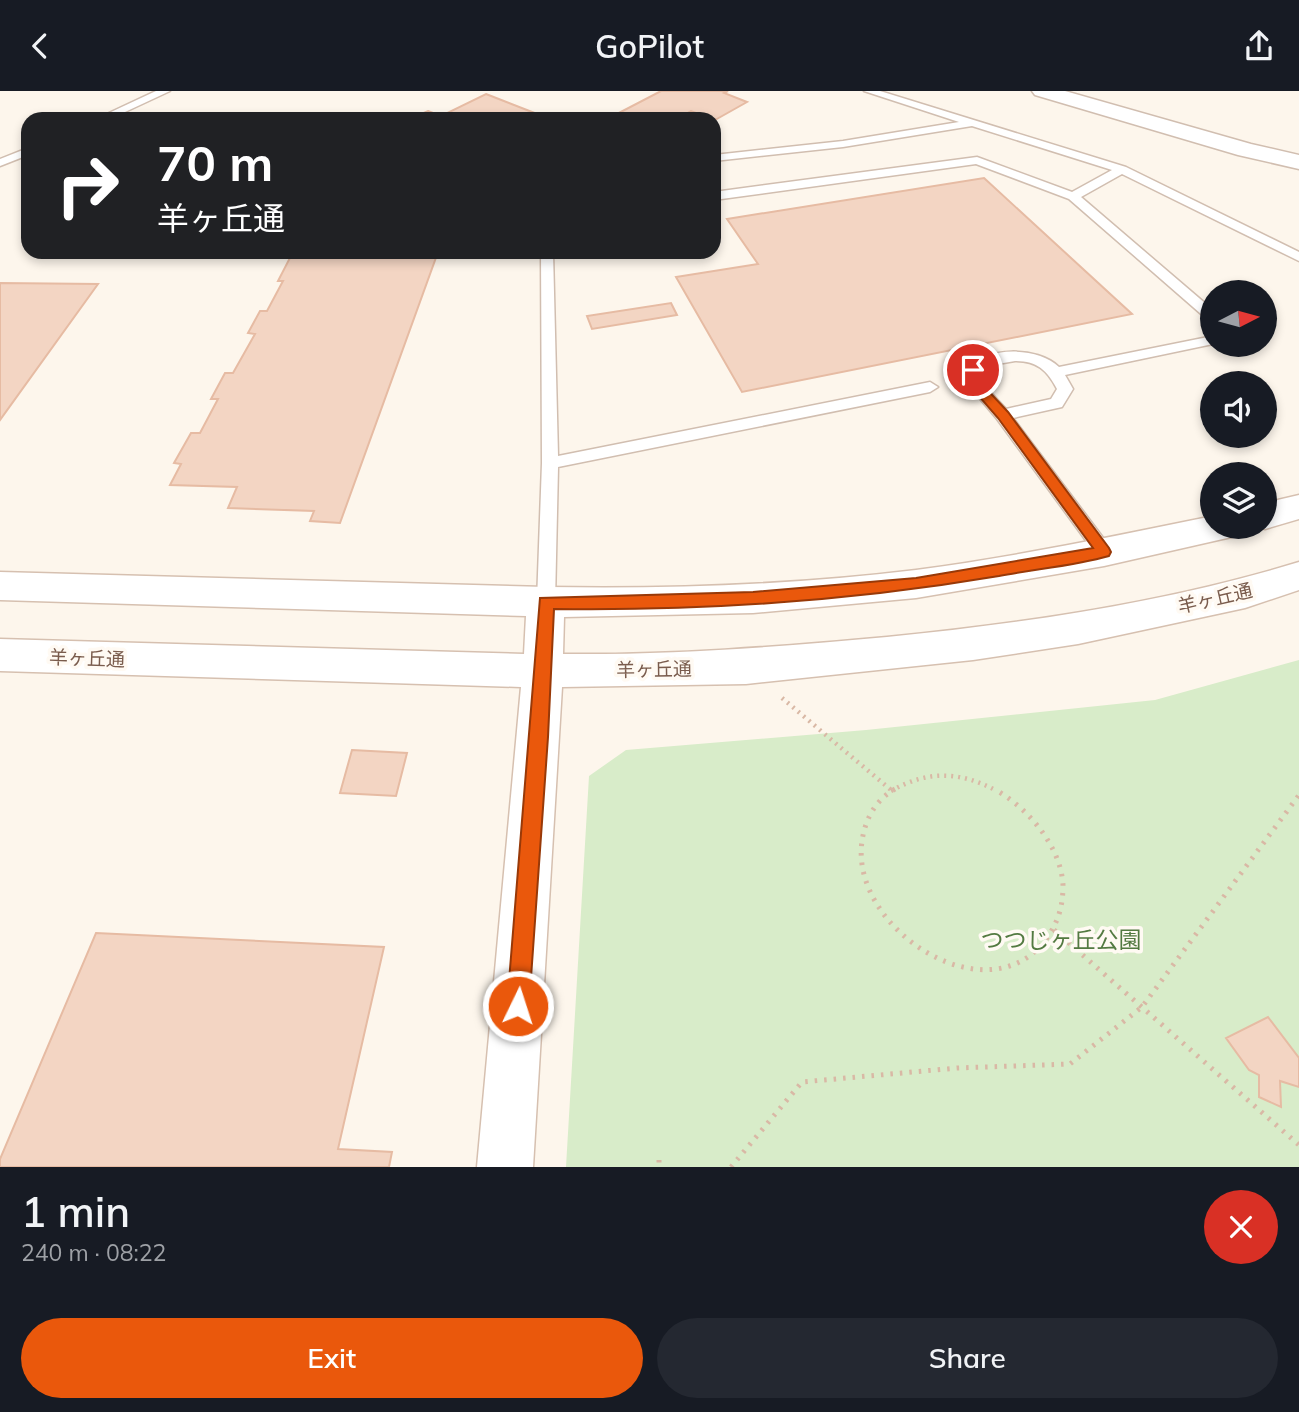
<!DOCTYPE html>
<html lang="en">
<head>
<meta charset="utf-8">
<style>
	:root { --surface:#171b24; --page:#242831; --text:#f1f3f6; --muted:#9ea1a6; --accent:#ea580c }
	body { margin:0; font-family:Mulish,"Noto Sans JP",sans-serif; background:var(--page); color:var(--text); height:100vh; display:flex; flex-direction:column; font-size:26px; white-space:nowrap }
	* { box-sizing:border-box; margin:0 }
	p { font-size:23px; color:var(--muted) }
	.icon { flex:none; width:38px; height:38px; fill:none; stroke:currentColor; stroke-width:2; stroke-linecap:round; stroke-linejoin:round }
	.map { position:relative; height:1076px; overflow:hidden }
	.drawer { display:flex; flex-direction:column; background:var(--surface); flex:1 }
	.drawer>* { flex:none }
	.hud { position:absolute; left:21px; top:21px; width:700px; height:147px; border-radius:21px; box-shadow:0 4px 10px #0003; background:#202124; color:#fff; overflow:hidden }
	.needle { width:46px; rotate:84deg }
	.fabs { position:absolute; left:1200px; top:189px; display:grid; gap:14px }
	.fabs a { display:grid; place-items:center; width:77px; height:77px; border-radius:50%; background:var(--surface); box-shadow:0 4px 10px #0003; font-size:35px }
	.pin { position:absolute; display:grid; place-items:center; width:60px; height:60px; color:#fff; margin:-30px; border:4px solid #fff; border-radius:50%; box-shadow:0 2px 7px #0007 }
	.me { position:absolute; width:77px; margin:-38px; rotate:4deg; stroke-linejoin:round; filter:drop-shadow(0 0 5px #0008) }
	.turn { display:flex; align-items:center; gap:24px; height:147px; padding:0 21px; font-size:32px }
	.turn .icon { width:91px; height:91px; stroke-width:2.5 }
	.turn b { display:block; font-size:49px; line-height:60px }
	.round { display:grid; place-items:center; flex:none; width:74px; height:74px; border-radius:37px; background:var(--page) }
	.headline { display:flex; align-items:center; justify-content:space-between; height:119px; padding:0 21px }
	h1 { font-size:42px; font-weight:600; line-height:52px }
	.action { display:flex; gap:14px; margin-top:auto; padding:14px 21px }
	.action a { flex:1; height:80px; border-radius:42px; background:var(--accent); color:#fff; font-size:28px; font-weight:600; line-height:80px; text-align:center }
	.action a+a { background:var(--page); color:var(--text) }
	header { display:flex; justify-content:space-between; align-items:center; height:91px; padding:0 21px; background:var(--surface); font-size:32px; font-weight:600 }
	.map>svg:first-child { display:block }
</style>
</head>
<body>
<header><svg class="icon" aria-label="back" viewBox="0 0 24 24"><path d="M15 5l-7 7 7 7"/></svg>GoPilot<svg class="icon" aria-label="share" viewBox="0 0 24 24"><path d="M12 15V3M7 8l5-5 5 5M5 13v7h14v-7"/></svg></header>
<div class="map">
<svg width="1299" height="1076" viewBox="0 0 1299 1076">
	<rect width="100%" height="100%" fill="#fdf6ec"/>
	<!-- green -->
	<path fill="#d8ecc9" d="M1299 569V1076H566L589 685 626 659 866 639 1155 609Z"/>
	<!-- building -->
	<path fill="#f3d5c3" stroke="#e6bba3" stroke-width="2" d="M661 0H728L724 2 747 11 715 29 691 20 677 28H620L613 25Z
		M486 3 550 28H459L445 23Z
		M428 20 448 28H410Z
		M984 87 1132 223 742 301 676 186 758 173 727 128Z
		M293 161H438L340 432 310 430 314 420 228 417 237 396 170 394 181 373 174 372 191 342H200L218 308H211L225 282H233L255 243 248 242 260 220H267L283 190H278Z
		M0 192 98 193 0 329Z
		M671 212 677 224 592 238 587 225Z
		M352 659 407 662 396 705 340 702Z
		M96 842 384 856 338 1058 392 1061 389 1076H0V1068Z
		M1268 926 1299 967V996L1280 990 1281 1016 1259 1006V984L1249 979 1226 947Z"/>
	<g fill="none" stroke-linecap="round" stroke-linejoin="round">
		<!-- lane casing -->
		<g stroke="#d1beb0" stroke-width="3">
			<path id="lane" d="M156 0H170L110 28H96Z
				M864 0H880L1126 76 1299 161V170L1122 83 1081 106 1213 219V230L1208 229 1069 108 976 73 714 109V101L977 66 1072 101 1112 79 972 35 843 56 714 70V64L843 50 959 31Z
				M28 57V64L0 75V68Z
				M541 161H553L558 365 930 291 938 296 930 301 558 376 555 511 553 516 546 518 539 516 537 511 542 372Z
				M1213 245V253L1065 284 1073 298 1062 316 1013 327 1110 456 1113 461 1110 466H1098L997 328 970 296 966 279C984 255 1038 255 1059 276ZM1015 270C1037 270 1047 279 1057 298L1051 308 1006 318 982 292 981 280 992 274Z"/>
		</g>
		<!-- street casing -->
		<g stroke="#d1beb0" stroke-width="3">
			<path id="street" d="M1032 0H1065L1251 53 1299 64V78L1238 64 1035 4Z"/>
		</g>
		<!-- secondary casing -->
		<g stroke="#d6c0b0" stroke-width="3">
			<path id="secondary" d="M1299 404V428L1265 438 1259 436H1265V412Z
				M1213 425V436H1241L1236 445 1104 475 916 507 753 522 564 526 563 563C672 564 778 556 887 546 1025 532 1165 512 1299 471V499L1245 517 1078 553 973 569 746 593 562 596 533 1076H477L521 596 0 580V548L524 563 526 525 0 509V481L546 496C669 498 794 494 916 479 1015 466 1115 445 1213 425Z"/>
		</g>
		<!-- path-far1 -->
		<path stroke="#d9b8a5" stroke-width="4.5" stroke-dasharray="2 5" stroke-linecap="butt" d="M782 607 891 699
			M891 700C928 679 960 680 997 700"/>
		<!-- path -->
		<path stroke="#d9b8a5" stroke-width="5" stroke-dasharray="2.5 7" stroke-linecap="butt" d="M895 698C875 709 865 729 862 750 849 840 993 930 1049 844 1059 828 1063 814 1063 794 1061 755 1027 716 994 698
			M1054 839 1299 1054
			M659 1069V1076
			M731 1076 802 991 957 977 1070 973 1142 916 1299 704"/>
		<!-- lane -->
		<use href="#lane" fill="#fff" fill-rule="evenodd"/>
		<!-- street -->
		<use href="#street" fill="#fff" fill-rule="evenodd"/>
		<!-- secondary -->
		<use href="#secondary" fill="#fff" fill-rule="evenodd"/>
	</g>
	<!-- route -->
	<path fill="#ea580c" stroke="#983908" stroke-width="2" d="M973 275 980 279 981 292 1008 321 1109 457 1111 461 1109 465C1074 475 1035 478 999 485 852 510 702 520 554 518L548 646 529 915 525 922 518 925 511 922 507 915 540 507 753 501 916 487 1093 457 998 327 971 296 967 279Z"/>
	<g text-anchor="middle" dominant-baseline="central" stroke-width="7" stroke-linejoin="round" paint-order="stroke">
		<!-- street labels -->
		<g font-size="19" fill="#7a5c4d" stroke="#fffaf3">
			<text transform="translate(1215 507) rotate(-13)">羊ヶ丘通</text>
			<text transform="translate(87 567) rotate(2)">羊ヶ丘通</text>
			<text transform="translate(654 578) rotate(-1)">羊ヶ丘通</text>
		</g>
		<!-- near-park labels -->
		<g font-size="23" fill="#537a41" stroke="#fffaf3">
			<text x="1061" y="848">つつじヶ丘公園</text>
		</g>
	</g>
</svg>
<div class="fabs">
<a><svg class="needle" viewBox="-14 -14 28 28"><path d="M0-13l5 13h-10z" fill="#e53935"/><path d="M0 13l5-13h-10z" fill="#9ea1a6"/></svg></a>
<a><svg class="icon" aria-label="sound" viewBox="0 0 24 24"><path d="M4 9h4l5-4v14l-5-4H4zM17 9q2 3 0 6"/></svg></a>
<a><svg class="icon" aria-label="layers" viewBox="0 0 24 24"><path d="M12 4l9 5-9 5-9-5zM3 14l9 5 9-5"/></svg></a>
</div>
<div class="pin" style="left:973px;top:279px;background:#d93025"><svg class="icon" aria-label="arrive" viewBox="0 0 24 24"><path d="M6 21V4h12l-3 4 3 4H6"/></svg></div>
<svg class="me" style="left:518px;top:915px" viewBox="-20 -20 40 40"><circle r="17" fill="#ea580c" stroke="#fff" stroke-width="3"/><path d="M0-11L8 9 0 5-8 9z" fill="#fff"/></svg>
<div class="hud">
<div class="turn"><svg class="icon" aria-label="right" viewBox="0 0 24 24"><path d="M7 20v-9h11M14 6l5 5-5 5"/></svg><div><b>70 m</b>羊ヶ丘通</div></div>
</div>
</div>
<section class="drawer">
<div class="headline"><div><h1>1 min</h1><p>240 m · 08:22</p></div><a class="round" style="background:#d93025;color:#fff"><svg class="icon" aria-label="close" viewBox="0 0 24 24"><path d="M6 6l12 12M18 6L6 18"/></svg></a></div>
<div class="action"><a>Exit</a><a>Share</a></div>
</section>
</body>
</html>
